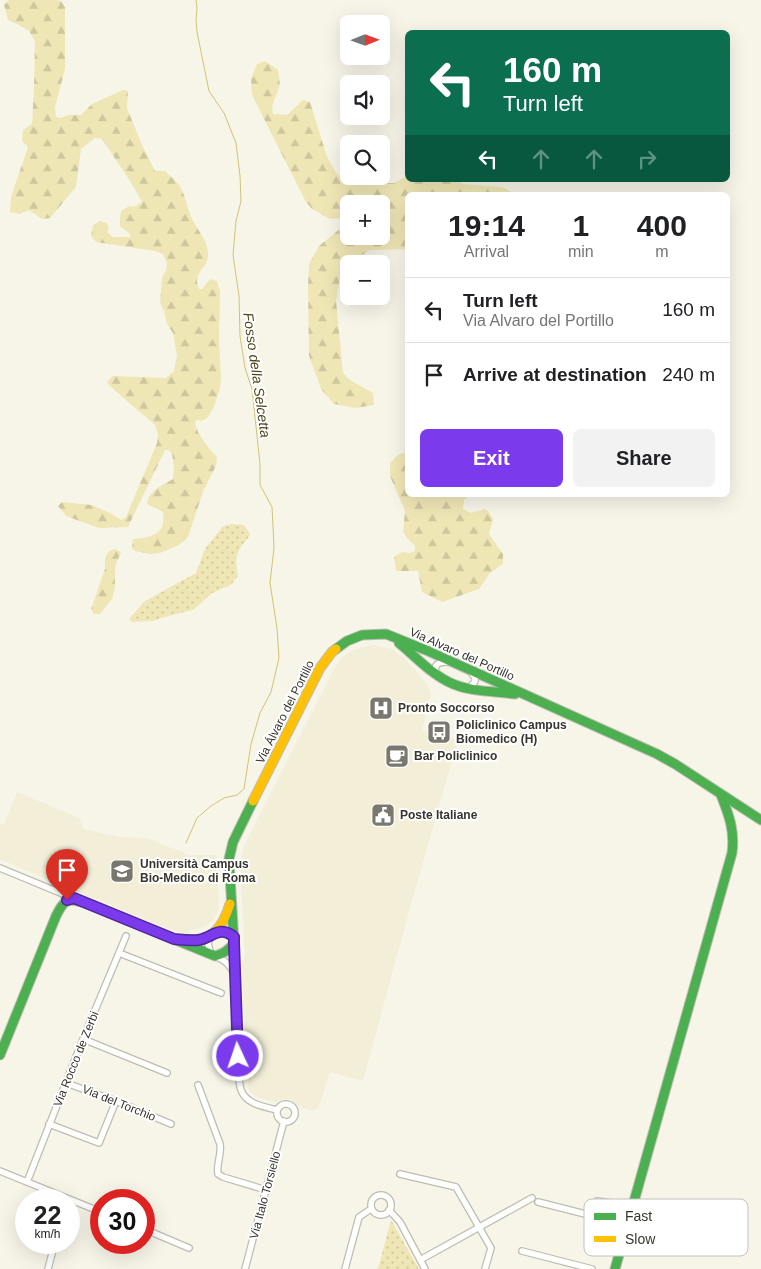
<!DOCTYPE html>
<html lang="en">
<head>
<meta charset="utf-8">
<style>
	:root { --surface:#fff; --page:#f2f2f2; --text:#202124; --muted:#757577; --line:#e0e0e0; --accent:#7c3aed }
	body { margin:0; font-family:Helvetica,sans-serif; background:var(--page); color:var(--text); height:100vh; display:flex; flex-direction:column; font-size:19px; white-space:nowrap }
	* { box-sizing:border-box; margin:0 }
	p { font-size:16px; color:var(--muted) }
	.icon { flex:none; width:28px; height:28px; fill:none; stroke:currentColor; stroke-width:2; stroke-linecap:round; stroke-linejoin:round }
	.map { position:relative; flex:1; overflow:hidden }
	.side { position:absolute; left:405px; top:192px; width:325px; height:305px; display:flex; flex-direction:column; background:var(--surface); border-radius:8px; box-shadow:0 5px 20px #0002 }
	.side>* { flex:none }
	.top-card { position:absolute; left:405px; top:30px; width:325px; height:152px; border-radius:8px; box-shadow:0 5px 20px #0002; background:#0b6e4f; color:#fff; overflow:hidden }
	.needle { width:32px; rotate:89deg }
	.fabs { position:absolute; left:340px; top:15px; display:grid; gap:10px }
	.fabs a { display:grid; place-items:center; width:50px; height:50px; border-radius:8px; background:var(--surface); box-shadow:0 5px 20px #0002; font-size:25px }
	.speed { position:absolute; left:15px; top:1189px; display:flex; gap:10px; font-size:25px; font-weight:700; text-align:center }
	.speed>* { display:grid; place-content:center; width:65px; height:65px; border-radius:50%; background:var(--surface); box-shadow:0 5px 20px #0002; line-height:1 }
	.speed small { font-size:12px; font-weight:400 }
	.speed .limit { border:8px solid #d22; background:#fff; color:#111 }
	.pin { position:absolute; display:grid; place-items:center; width:42px; height:42px; color:#fff; margin:-51px -21px; border-radius:50% 50% 50% 0; rotate:-45deg; box-shadow:0 0 5px #0007 }
	.pin .icon { rotate:45deg }
	.me { position:absolute; width:55px; margin:-28px; rotate:357deg; stroke-linejoin:round; filter:drop-shadow(0 0 4px #0008) }
	.turn { display:flex; align-items:center; gap:18px; height:105px; padding:0 15px; font-size:22px }
	.turn .icon { width:65px; height:65px; stroke-width:2.5 }
	.turn b { display:block; font-size:35px; line-height:42px }
	.lanes { display:flex; align-items:center; height:48px; padding:0 15px; background:#0003; justify-content:center; gap:25px; direction:ltr }
	.lanes .off { opacity:.35 }
	.eta { display:flex; justify-content:space-evenly; align-items:center; height:85px; text-align:center }
	.eta b { font-size:30px; font-weight:700; line-height:35px }
	.cta { display:flex; gap:10px; margin-top:auto; padding:10px 15px }
	.cta a { flex:1; height:58px; border-radius:8px; background:var(--accent); color:#fff; font-size:20px; font-weight:700; line-height:58px; text-align:center }
	.cta a+a { background:var(--page); color:var(--text) }
	ul { padding:0; list-style:none }
	li { display:flex; align-items:center; gap:15px; height:65px; padding:0 15px; border-top:1px solid var(--line) }
	li div { flex:1 }
	li b { display:block; font-size:19px }
	li em { font-style:normal }
	.map>svg:first-child { display:block }
</style>
</head>
<body>
<div class="map">
<svg width="761" height="1269" viewBox="0 0 761 1269">
	<defs>
		<pattern id="green-dots" width="8" height="8" patternUnits="userSpaceOnUse" patternTransform="scale(1.25)"><rect width="8" height="8" fill="#efe6b6"/><path d="M2 2h.1M6 6h.1" fill="none" stroke="#cec69d" stroke-width="1.8" stroke-linecap="round"/></pattern>
		<pattern id="forest-firs" width="22" height="20" patternUnits="userSpaceOnUse" patternTransform="scale(1.25)"><rect width="22" height="20" fill="#efe6b6"/><path d="M5 1l3.5 6h-7zM16 11l3.5 6h-7z" fill="#cec69d"/></pattern>
	</defs>
	<rect width="100%" height="100%" fill="#f7f5e8"/>
	<!-- built -->
	<path fill="#f2eed8" d="M373 645 392 649 405 659 427 684 431 693 422 730 458 740 411 904 363 1081 330 1072 319 1106 316 1110 312 1111 300 1107 292 1100 289 1099H282L276 1102 256 1097 249 1091 248 1085 241 964 245 958 240 862 243 849 248 838 336 665 345 655 356 649Z
		M17 792 79 818 84 829 119 837 147 838 189 855H217L219 908 213 920 205 926 195 930H189V935L182 934 53 882 0 859V824L4 825Z"/>
	<!-- green -->
	<path fill="url(#green-dots)" d="M232 524 244 525 250 534C248 539 246 540 243 544 235 554 235 564 238 576L231 585 212 593 193 610 168 616 153 621 132 622 129 619 145 601 196 573 205 549 223 526Z
		M391 1220 419 1269H378Z"/>
	<!-- forest -->
	<path fill="url(#forest-firs)" d="M9 0H57L61 1 65 7V69L55 107 56 117 60 118 68 115H81L92 104 123 90 128 91 127 108 142 145 155 171H165C170 176 178 182 181 188 185 196 187 206 190 214 195 228 207 238 208 253 210 269 191 271 199 289H202L210 279 217 281 220 291 219 340 221 378 220 388 213 409 208 417 202 421 197 420 195 423C198 436 208 447 217 457L216 466 204 489 188 537 179 545 160 553 150 554 135 551 132 548 133 539C153 538 166 534 163 512L147 504C148 491 163 485 173 479L174 469 172 453 168 450H165L128 527 99 528 66 516 58 506 62 502 92 505 114 515 121 520 126 517 157 443 158 434 155 425 111 387 107 382 113 376 166 378 174 371 177 355 173 333 167 324 164 311 160 303 162 278 166 270 167 263 163 254 155 251 96 242 91 236 93 225 100 221 107 223 109 228 107 232 113 237H131L129 233 120 226V218L121 211 129 206 134 207 142 202 132 184 102 139 95 138 81 149 76 187 50 218 42 219 29 210 20 214 10 212 11 197 28 147 22 141 23 130 32 124 34 88 35 41 29 31 17 24 8 20 4 5Z
		M265 61 278 70 280 85 272 106 273 114 287 115 303 100 310 102 327 157 337 174 352 183H394L407 176 408 180H455L463 184 502 187 518 195H408L407 249 370 250 349 264 340 277 336 301 343 373 350 380 373 393 374 405 355 408 334 404 321 389 309 356 308 286 309 264 319 246 341 228 349 226V236H381V204H349V218L330 219 312 209 306 202 252 95 251 79 257 64Z
		M407 452 408 495H469L464 500 463 509 471 513 485 509 488 511 493 519 489 534 503 554V564L490 573 479 589 442 602 422 592 418 571H396L394 557 402 552 410 553 415 551V546L407 538 403 531 405 511 390 476V463L399 454Z
		M115 549 121 552 115 567V588L112 599 100 614H94L91 609 105 569V558L109 551Z"/>
	<g fill="none" stroke-linecap="round" stroke-linejoin="round">
		<!-- stream -->
		<path stroke="#d0c375" stroke-width="1" d="M186 843 197 818 211 806 224 798 237 795 244 789 251 744 260 713 271 692 279 658 277 628 270 583 274 548 273 526 272 507 260 485V464L252 389 245 368 240 336 239 296 233 255 236 221 241 201 240 176 236 143 224 113 209 91 197 32 196 21 197 8 196 0"/>
		<!-- street casing -->
		<g stroke="#bfbdb3" stroke-width="8">
			<path id="street" d="M436 673C433 663 440 662 449 662
				M469 689 475 681V678L471 672
				M0 868 63 894 67 900
				M216 932H227L234 937
				M210 936 208 944 211 954
				M234 943C235 981 236 1018 238 1056 239 1066 237 1085 243 1094 250 1105 266 1107 277 1110
				M119 953 221 993
				M215 956C224 960 230 964 234 974
				M83 1039 167 1073
				M66 1083 116 1101 171 1124
				M198 1085 220 1144C222 1154 216 1164 218 1174L223 1177 266 1190
				M277 1113a9 9 0 1 1 18 0a9 9 0 1 1-18 0Z
				M49 1124 99 1143 116 1101
				M0 1171 101 1212
				M400 1174 456 1187 491 1248 485 1269
				M27 1182 83 1039 126 936
				M371 1205a10 10 0 1 1 20 0a10 10 0 1 1-20 0Z
				M538 1202 593 1216 597 1201 633 1206
				M389 1210 400 1222 425 1269
				M144 1229 189 1248
				M522 1251 592 1269
				M420 1260 532 1198
				M48 1269 55 1242
				M245 1269 284 1121
				M345 1269 359 1217 371 1209"/>
		</g>
		<!-- fast casing -->
		<g stroke="#bfbdb3" stroke-width="11">
			<path id="fast" d="M399 643C416 657 432 675 453 684 472 692 494 691 515 694
				M336 649 347 641 362 635 386 634 428 651 657 754 675 764 761 820
				M0 1055 56 916C64 900 67 897 85 903L215 956C223 954 229 950 234 943L229 859 233 842 253 801
				M615 1269 732 853C735 831 729 815 721 795"/>
		</g>
		<!-- slow casing -->
		<g stroke="#bfbdb3" stroke-width="11">
			<path id="slow" d="M253 801 320 668 332 652 336 649
				M183 940C211 942 222 930 230 904"/>
		</g>
		<!-- street -->
		<use href="#street" stroke="#fefefc" stroke-width="5.5"/>
		<!-- fast -->
		<use href="#fast" stroke="#4caf50" stroke-width="9"/>
		<!-- slow -->
		<use href="#slow" stroke="#ffc107" stroke-width="9"/>
	</g>
	<g fill="none" stroke-linecap="round" stroke-linejoin="round">
		<!-- route casing -->
		<g stroke="#51269a" stroke-width="12">
			<path id="route" d="M67 900 74 898 174 939C183 940 190 941 199 940 213 937 220 925 234 937V943L238 1056"/>
		</g>
		<!-- route -->
		<use href="#route" stroke="#7c3aed" stroke-width="9"/>
	</g>
	<!-- icons -->
	<defs>
		<g id="hospital-square" transform="scale(1.25)"><rect x="-9" y="-9" width="18" height="18" rx="4" fill="#7a786e" stroke="#fff"/><path d="M-5-5h3v3.5h4V-5h3V5h-3V1.5h-4V5h-3Z" fill="#fff"/></g>
		<g id="bus-square" transform="scale(1.25)"><rect x="-9" y="-9" width="18" height="18" rx="4" fill="#7a786e" stroke="#fff"/><path d="M-5-6H5V4H4V6H2V4H-2V6H-4V4H-5ZM-3.5-4V0h7V-4ZM-3.5 1.2v1.5H-2V1.2ZM2 1.2v1.5H3.5V1.2Z" fill="#fff"/></g>
		<g id="cafe-square" transform="scale(1.25)"><rect x="-9" y="-9" width="18" height="18" rx="4" fill="#7a786e" stroke="#fff"/><path d="M-5.5-4.5H6V0H3Q3 3.5 0 3.5H-2.5Q-5.5 3.5-5.5 0ZM3-3.2v2h1.7v-2ZM-6 4.5H4V6H-6Z" fill="#fff"/></g>
		<g id="civic-square" transform="scale(1.25)"><rect x="-9" y="-9" width="18" height="18" rx="4" fill="#7a786e" stroke="#fff"/><path d="M-.6-6.5H3V-4.5H.6V-3L4-1V1h2V6H-6V1h2V-1L-.6-3ZM-1.2 2.5V6h2.4V2.5Z" fill="#fff"/></g>
		<g id="university-square" transform="scale(1.25)"><rect x="-9" y="-9" width="18" height="18" rx="4" fill="#7a786e" stroke="#fff"/><path d="M0-5L7-2L0 1L-7-2ZM-4 1L0 2.5L4 1V4Q0 6-4 4Z" fill="#fff"/></g>
	</defs>
	<g fill-rule="evenodd">
		<use href="#hospital-square" x="381" y="708"/>
		<use href="#bus-square" x="439" y="732"/>
		<use href="#cafe-square" x="397" y="756"/>
		<use href="#civic-square" x="383" y="815"/>
		<use href="#university-square" x="122" y="871"/>
	</g>
	<g text-anchor="middle" dominant-baseline="central" stroke-width="4" stroke-linejoin="round" paint-order="stroke">
		<!-- street labels -->
		<g font-size="12" fill="#37352d" stroke="#fff">
			<text transform="translate(462 654) rotate(24)">Via Alvaro del Portillo</text>
			<text transform="translate(285 712) rotate(-63)">Via Álvaro del Portillo</text>
			<text transform="translate(76 1059) rotate(-68)">Via Rocco de Zerbi</text>
			<text transform="translate(119 1103) rotate(22)">Via del Torchio</text>
			<text transform="translate(265 1195) rotate(-75)">Via Italo Torsiello</text>
		</g>
		<!-- poi labels -->
		<g font-size="12" font-weight="bold" fill="#37352d" stroke="#fff" text-anchor="start">
			<text x="398" y="708">Pronto Soccorso</text>
			<text x="456" y="725">Policlinico Campus<tspan x="456" dy="14">Biomedico (H)</tspan></text>
			<text x="414" y="756">Bar Policlinico</text>
			<text x="400" y="815">Poste Italiane</text>
			<text x="140" y="864">Università Campus<tspan x="140" dy="14">Bio-Medico di Roma</tspan></text>
		</g>
		<!-- water labels -->
		<g font-size="14" font-style="italic" fill="#4b4418" stroke="#fff">
			<text transform="translate(257 375) rotate(82)">Fosso della Selcetta</text>
		</g>
	</g>
	<!-- legend -->
	<rect x="584" y="1199" width="164" height="57" rx="8" fill="#fff" stroke="#c3c2c0" stroke-width="1"/>
	<rect x="594" y="1213" width="22" height="7" fill="#4caf50"/>
	<rect x="594" y="1236" width="22" height="6" fill="#ffc107"/>
	<g font-size="14" fill="#37352d">
		<text x="625" y="1221">Fast</text>
		<text x="625" y="1244">Slow</text>
	</g>
</svg>
<div class="fabs">
<a><svg class="needle" viewBox="-14 -14 28 28"><path d="M0-13l5 13h-10z" fill="#e53935"/><path d="M0 13l5-13h-10z" fill="#757577"/></svg></a>
<a><svg class="icon" aria-label="sound" viewBox="0 0 24 24"><path d="M4 9h4l5-4v14l-5-4H4zM17 9q2 3 0 6"/></svg></a>
<a><svg class="icon" aria-label="search" viewBox="0 0 24 24"><circle cx="10" cy="10" r="6"/><path d="M15 15l6 6"/></svg></a>
<a>+</a>
<a>−</a>
</div>
<div class="speed"><div>22<small>km/h</small></div><div class="limit">30</div></div>
<div class="pin" style="left:67px;top:900px;background:#d93025"><svg class="icon" aria-label="arrive" viewBox="0 0 24 24"><path d="M6 21V4h12l-3 4 3 4H6"/></svg></div>
<svg class="me" style="left:238px;top:1056px" viewBox="-20 -20 40 40"><circle r="17" fill="#7c3aed" stroke="#fff" stroke-width="3"/><path d="M0-11L8 9 0 5-8 9z" fill="#fff"/></svg>
<div class="top-card">
<div class="turn"><svg class="icon" aria-label="left" viewBox="0 0 24 24"><path d="M17 20v-9H6M10 6l-5 5 5 5"/></svg><div><b>160 m</b>Turn left</div></div>
<div class="lanes"><svg class="icon" aria-label="left" viewBox="0 0 24 24"><path d="M17 20v-9H6M10 6l-5 5 5 5"/></svg><svg class="icon off" aria-label="ahead" viewBox="0 0 24 24"><path d="M12 20V5M6 11l6-6 6 6"/></svg><svg class="icon off" aria-label="ahead" viewBox="0 0 24 24"><path d="M12 20V5M6 11l6-6 6 6"/></svg><svg class="icon off" aria-label="right" viewBox="0 0 24 24"><path d="M7 20v-9h11M14 6l5 5-5 5"/></svg></div>
</div>
<section class="side">
<div class="eta">
<div><b>19:14</b><p>Arrival</p></div>
<div><b>1</b><p>min</p></div>
<div><b>400</b><p>m</p></div>
</div>
<ul>
<li><svg class="icon" aria-label="left" viewBox="0 0 24 24"><path d="M17 20v-9H6M10 6l-5 5 5 5"/></svg><div><b>Turn left</b><p>Via Alvaro del Portillo</p></div><em>160 m</em></li>
<li><svg class="icon" aria-label="arrive" viewBox="0 0 24 24"><path d="M6 21V4h12l-3 4 3 4H6"/></svg><div><b>Arrive at destination</b></div><em>240 m</em></li>
</ul>
<div class="cta"><a>Exit</a><a>Share</a></div>
</section>
</div>
</body>
</html>
